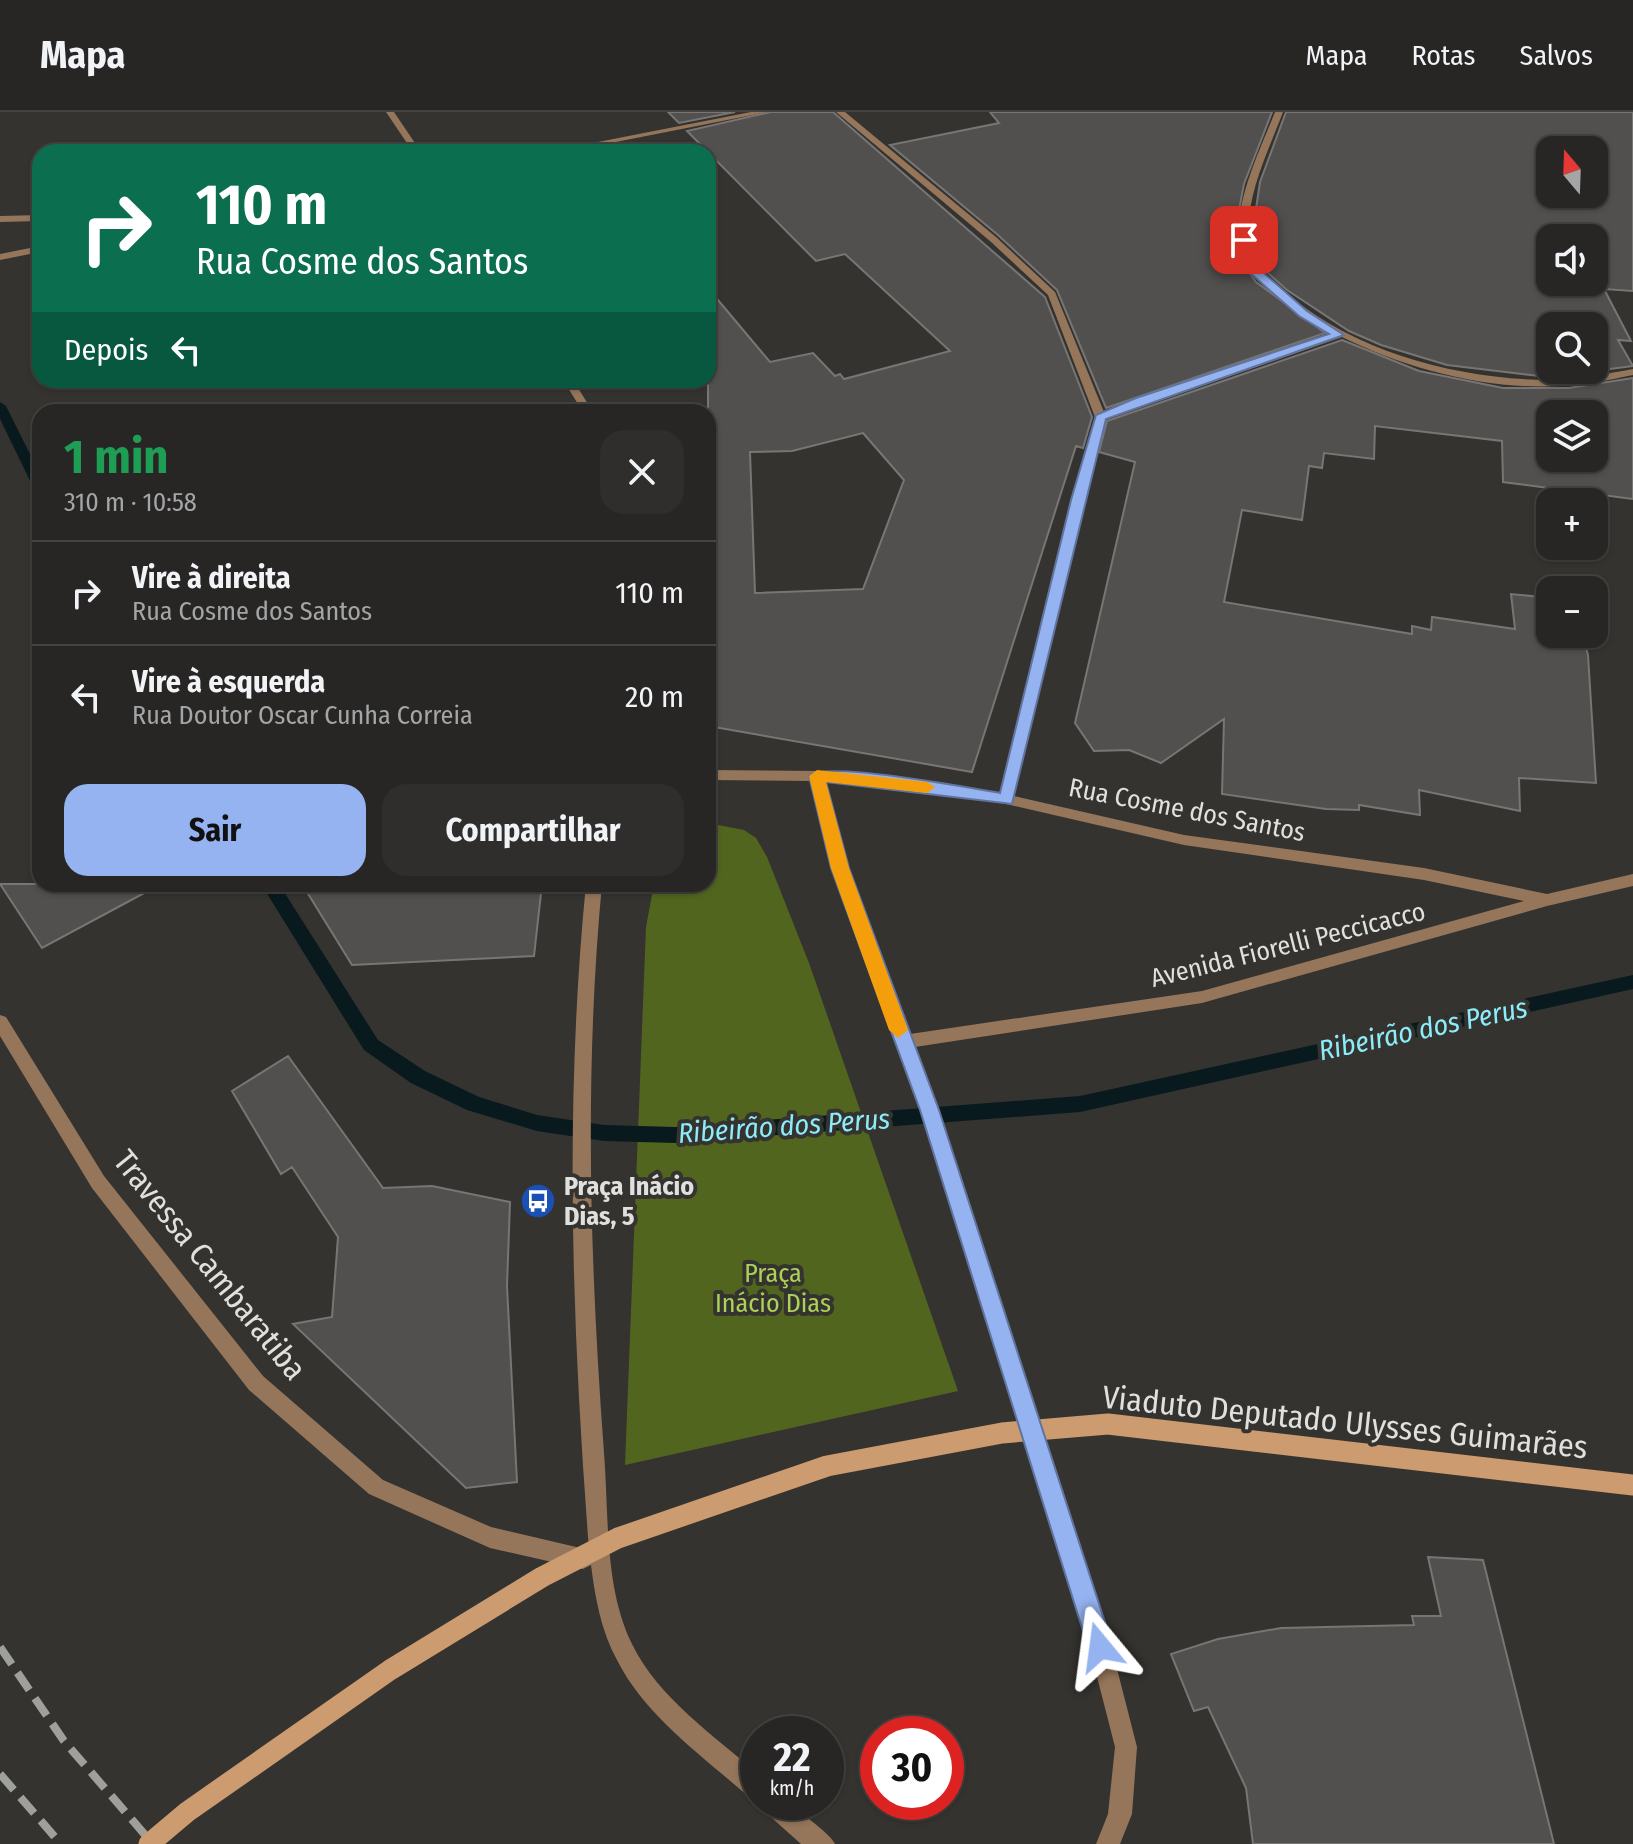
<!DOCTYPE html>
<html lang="pt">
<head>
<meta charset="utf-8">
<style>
	:root { --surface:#272624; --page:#2f2e2c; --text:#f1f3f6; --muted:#a4a5a6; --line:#434341; --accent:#95b2f1 }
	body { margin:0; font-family:"Fira Sans Condensed",sans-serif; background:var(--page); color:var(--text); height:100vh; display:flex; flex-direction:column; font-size:30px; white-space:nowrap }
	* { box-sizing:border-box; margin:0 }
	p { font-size:26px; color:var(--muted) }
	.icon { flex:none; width:44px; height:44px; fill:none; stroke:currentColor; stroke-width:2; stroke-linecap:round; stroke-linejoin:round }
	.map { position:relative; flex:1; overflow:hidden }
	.details { position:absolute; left:32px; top:292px; width:684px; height:488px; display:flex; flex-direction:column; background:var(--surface); border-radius:24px; box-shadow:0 2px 6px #0004,0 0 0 2px var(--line) }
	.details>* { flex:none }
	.banner { position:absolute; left:32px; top:32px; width:684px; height:244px; border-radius:24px; box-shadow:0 2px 6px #0004,0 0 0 2px var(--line); background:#0b6e4f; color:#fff; overflow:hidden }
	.needle { width:52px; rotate:341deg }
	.tools { position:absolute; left:1536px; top:24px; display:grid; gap:16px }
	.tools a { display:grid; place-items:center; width:72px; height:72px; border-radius:16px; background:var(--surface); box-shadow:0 2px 6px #0004,0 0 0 2px var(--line); font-size:40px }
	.speed { position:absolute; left:740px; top:1604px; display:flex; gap:16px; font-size:40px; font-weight:700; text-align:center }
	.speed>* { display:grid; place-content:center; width:104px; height:104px; border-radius:50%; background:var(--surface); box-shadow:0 2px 6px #0004,0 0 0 2px var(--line); line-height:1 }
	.speed small { font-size:20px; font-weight:400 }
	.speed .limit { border:12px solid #d22; background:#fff; color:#111 }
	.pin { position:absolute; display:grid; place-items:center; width:68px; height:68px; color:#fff; margin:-34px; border-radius:16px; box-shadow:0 4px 12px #0006 }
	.me { position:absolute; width:88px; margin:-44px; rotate:344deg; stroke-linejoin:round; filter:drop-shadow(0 0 6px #0008) }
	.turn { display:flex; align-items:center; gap:28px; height:168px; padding:0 32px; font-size:36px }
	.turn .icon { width:104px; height:104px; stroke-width:2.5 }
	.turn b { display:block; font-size:56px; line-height:68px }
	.then { display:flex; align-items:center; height:76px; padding:0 32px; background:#0003; gap:16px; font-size:30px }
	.round { display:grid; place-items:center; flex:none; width:84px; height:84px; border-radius:24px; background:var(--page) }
	.summary { display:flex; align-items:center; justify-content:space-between; height:136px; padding:0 32px }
	h1 { font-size:48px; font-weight:700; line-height:60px; color:#1e9e55 }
	.primary-button { display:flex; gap:16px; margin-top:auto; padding:16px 32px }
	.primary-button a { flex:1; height:92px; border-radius:24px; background:var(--accent); color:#111; font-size:32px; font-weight:700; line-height:92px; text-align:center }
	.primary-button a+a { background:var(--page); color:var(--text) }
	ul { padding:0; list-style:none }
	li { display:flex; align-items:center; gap:24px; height:104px; padding:0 32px; border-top:2px solid var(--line) }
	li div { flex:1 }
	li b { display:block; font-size:30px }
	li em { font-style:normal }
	header { display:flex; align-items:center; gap:48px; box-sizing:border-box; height:112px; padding:0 40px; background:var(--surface); border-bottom:2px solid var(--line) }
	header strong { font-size:38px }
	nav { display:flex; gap:44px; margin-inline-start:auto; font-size:28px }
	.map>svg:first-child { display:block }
</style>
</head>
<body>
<header>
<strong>Mapa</strong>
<nav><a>Mapa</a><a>Rotas</a><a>Salvos</a></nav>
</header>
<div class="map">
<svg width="1633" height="1732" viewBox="0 0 1633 1732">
	<rect width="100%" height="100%" fill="#343330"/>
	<!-- green -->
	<path fill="#52651f" d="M708 711 744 718 756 726 767 745 809 851 958 1279 625 1353 646 815 654 772H708Z"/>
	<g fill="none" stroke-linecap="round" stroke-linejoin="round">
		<!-- stream -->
		<path fill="#081a1d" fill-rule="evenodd" d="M0 290 6 294 40 362V379L33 375 0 307Z
			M261 772H279L378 928 425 959 479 985 537 1003 604 1013 675 1015 1080 984 1633 863V877L1080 1000 675 1031 604 1029 537 1019 467 998 411 971 364 938Z"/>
	</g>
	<!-- building -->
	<path fill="#524f4f" stroke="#787575" stroke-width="2" fill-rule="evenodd" d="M668 0H735L679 11Z
		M771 0H833L1045 185 1092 305 1083 336 1076 334 972 660 708 614V176L770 250 813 241 835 264 840 262 844 267 950 239 845 142 816 149 687 19ZM863 321 904 368 863 477 755 481 750 340 792 339Z
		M990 0H1272L1244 72 1236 113V132L1241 149 1256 170 1325 221 1106 296 1057 178 998 123 890 33 999 11Z
		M1286 0H1633V179L1604 177 1631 229 1618 228 1633 254 1548 265 1447 253 1381 233 1349 219 1287 178 1259 153 1252 123 1260 70ZM1550 38H1594V82H1550ZM1550 126H1594V170H1550ZM1550 214H1594V258H1550Z
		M1342 228 1419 259 1503 276H1569L1633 266V387L1503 370 1502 329 1375 314 1374 347 1324 341 1322 356 1309 354 1302 408 1242 398 1224 490 1412 522V514L1431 518 1432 505 1515 517 1511 482 1550 486V522H1582L1588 543 1596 671 1519 666 1520 699 1419 678 1420 703 1359 693V698L1326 697 1222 682 1224 607 1161 651 1129 638 1094 639 1075 611 1135 350 1099 340 1107 309ZM1550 302H1594V346H1550Z
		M0 772H161L42 836Z
		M302 772H542L534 844 352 853Z
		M288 944 383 1076 432 1074 510 1090 507 1174 517 1370 466 1376 293 1212 332 1205 338 1125 292 1055 281 1062 232 979Z
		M1428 1445 1483 1448 1554 1732H1253L1246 1676 1208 1595 1194 1599 1171 1542 1218 1527 1281 1516 1414 1513 1412 1504H1441Z"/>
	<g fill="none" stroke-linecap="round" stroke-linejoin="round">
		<!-- service -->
		<path fill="#95765b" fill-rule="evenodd" d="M40 103V109L0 110V104Z"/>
		<!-- minor -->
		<path fill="#95765b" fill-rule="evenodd" d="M386 0H394L421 40H413Z
			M751 0H768L565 40H547Z
			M836 0H845L996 125 1055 180 1104 300 1333 222C1313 212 1294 198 1277 184 1265 174 1251 163 1244 148 1225 107 1260 39 1275 0H1283C1267 43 1240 94 1251 141 1255 160 1276 174 1291 185 1360 242 1461 267 1548 268 1577 268 1605 262 1633 257V263C1609 268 1584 273 1559 274 1486 278 1407 257 1342 225L1105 307 1083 388 1014 684 1184 723 1424 756 1547 782 1633 762V774L1547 794 1202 891 915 935 939 998 1105 1510 1137 1635 1132 1702 1120 1732H1096L1108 1702 1115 1635 1083 1510 921 998 832 756 811 669 708 668V658L817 659 914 668 1000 681 1071 388 1095 305 1048 183 990 129ZM826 670 914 678 1006 692 1184 733 1424 768 1524 789 1202 879 910 922 848 756Z
			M40 134V140L0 148V142Z
			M563 268H573L593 300H583Z
			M586 772H602C584 963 590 1151 604 1341 609 1403 604 1475 632 1532 658 1586 715 1624 758 1662V1690L750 1686C704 1645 645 1604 617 1548 601 1519 595 1485 591 1453L583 1457 490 1436 369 1382 249 1278 92 1076 0 924V903L6 905 104 1064 263 1264 383 1368 491 1415 589 1438C572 1216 564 994 586 772Z
			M759 1690H788C799 1700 831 1722 835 1732H801L763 1698Z"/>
		<!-- rail -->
		<path stroke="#9f9f9c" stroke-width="8" stroke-dasharray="21 10" stroke-linecap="butt" d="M0 1535 64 1629 153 1732
			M0 1662 61 1732"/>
		<!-- secondary-bridge -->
		<path stroke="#cc9b6f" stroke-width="21" d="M149 1732 187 1700 390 1558 542 1465 618 1426 827 1354 1002 1321 1108 1312 1633 1373"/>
	</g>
	<!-- route -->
	<path fill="#95b2f1" stroke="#61749d" stroke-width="2" d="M1244 125 1250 128 1258 156 1307 199 1344 223 1106 307 1012 692 826 670 849 756 939 998 1113 1535 1109 1544 1100 1548 1091 1544 1088 1535 920 998 831 756 809 664C822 648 972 676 1000 681L1071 388 1096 303 1136 286 1329 222 1299 204 1249 160 1239 128Z"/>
	<!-- slow -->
	<path fill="#f59e0b" d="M817 658 927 670 935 675 927 681 826 670 849 756 908 918 898 926 889 918 831 756 809 664Z"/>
	<!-- icons -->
	<defs>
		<g id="bus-disc" transform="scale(1.8)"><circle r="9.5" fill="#1a4fb4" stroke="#343330"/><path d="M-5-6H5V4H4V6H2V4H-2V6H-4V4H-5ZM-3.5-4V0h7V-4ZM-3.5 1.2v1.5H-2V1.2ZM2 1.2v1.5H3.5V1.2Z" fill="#fff"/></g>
	</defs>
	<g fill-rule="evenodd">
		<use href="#bus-disc" x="538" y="1089"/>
	</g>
	<g text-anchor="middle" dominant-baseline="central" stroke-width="8" stroke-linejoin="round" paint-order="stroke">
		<!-- street labels -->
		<g font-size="26" fill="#e0e0de" stroke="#343330">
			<text transform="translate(1187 698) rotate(11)">Rua Cosme dos Santos</text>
			<text transform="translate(1288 833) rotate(-14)">Avenida Fiorelli Peccicacco</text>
		</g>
		<!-- poi labels -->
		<g font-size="26" font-weight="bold" fill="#e0e0de" stroke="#343330" text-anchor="start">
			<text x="564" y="1074">Praça Inácio<tspan x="564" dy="30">Dias, 5</tspan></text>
		</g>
		<!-- park labels -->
		<g font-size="26" fill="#add057" stroke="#343330">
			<text x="773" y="1161">Praça<tspan x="773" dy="30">Inácio Dias</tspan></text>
		</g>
		<!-- water labels -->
		<g font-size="28" font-style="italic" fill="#8decf9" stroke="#343330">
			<text transform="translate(1423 917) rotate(-12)">Ribeirão dos Perus</text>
			<text transform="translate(784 1014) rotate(-4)">Ribeirão dos Perus</text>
		</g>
		<!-- near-street labels -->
		<g font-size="32" fill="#e0e0de" stroke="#343330">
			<text transform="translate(210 1153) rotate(51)">Travessa Cambaratiba</text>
			<text transform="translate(1345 1310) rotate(6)">Viaduto Deputado Ulysses Guimarães</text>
		</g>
	</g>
</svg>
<div class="tools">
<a><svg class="needle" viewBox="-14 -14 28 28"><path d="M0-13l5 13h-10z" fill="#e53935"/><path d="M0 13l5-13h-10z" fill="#a4a5a6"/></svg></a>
<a><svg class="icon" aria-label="sound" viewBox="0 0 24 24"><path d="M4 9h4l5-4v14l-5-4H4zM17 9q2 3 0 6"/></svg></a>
<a><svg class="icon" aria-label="search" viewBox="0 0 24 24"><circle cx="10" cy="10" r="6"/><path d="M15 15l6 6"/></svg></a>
<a><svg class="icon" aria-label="layers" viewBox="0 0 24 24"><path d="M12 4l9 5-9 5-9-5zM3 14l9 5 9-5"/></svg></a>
<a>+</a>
<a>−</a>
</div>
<div class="speed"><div>22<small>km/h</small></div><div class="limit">30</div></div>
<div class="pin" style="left:1244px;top:128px;background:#d93025"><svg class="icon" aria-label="arrive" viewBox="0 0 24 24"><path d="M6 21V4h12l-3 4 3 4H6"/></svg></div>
<svg class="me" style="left:1100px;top:1535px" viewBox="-20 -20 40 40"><path d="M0-17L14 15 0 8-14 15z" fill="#95b2f1" stroke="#fff" stroke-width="4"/></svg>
<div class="banner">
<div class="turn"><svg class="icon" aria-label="right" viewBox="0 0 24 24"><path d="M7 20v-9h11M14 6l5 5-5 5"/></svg><div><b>110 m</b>Rua Cosme dos Santos</div></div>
<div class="then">Depois<svg class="icon" aria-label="left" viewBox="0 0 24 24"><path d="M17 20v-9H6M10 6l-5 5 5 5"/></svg></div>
</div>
<section class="details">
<div class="summary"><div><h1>1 min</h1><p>310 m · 10:58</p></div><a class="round"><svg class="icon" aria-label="close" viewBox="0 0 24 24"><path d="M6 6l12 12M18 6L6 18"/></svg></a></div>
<ul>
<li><svg class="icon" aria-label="right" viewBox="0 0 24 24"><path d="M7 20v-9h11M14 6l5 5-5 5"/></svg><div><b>Vire à direita</b><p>Rua Cosme dos Santos</p></div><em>110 m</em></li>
<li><svg class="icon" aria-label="left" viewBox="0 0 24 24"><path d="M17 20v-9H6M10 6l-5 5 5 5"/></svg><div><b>Vire à esquerda</b><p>Rua Doutor Oscar Cunha Correia</p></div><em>20 m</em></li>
</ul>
<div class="primary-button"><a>Sair</a><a>Compartilhar</a></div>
</section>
</div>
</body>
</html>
